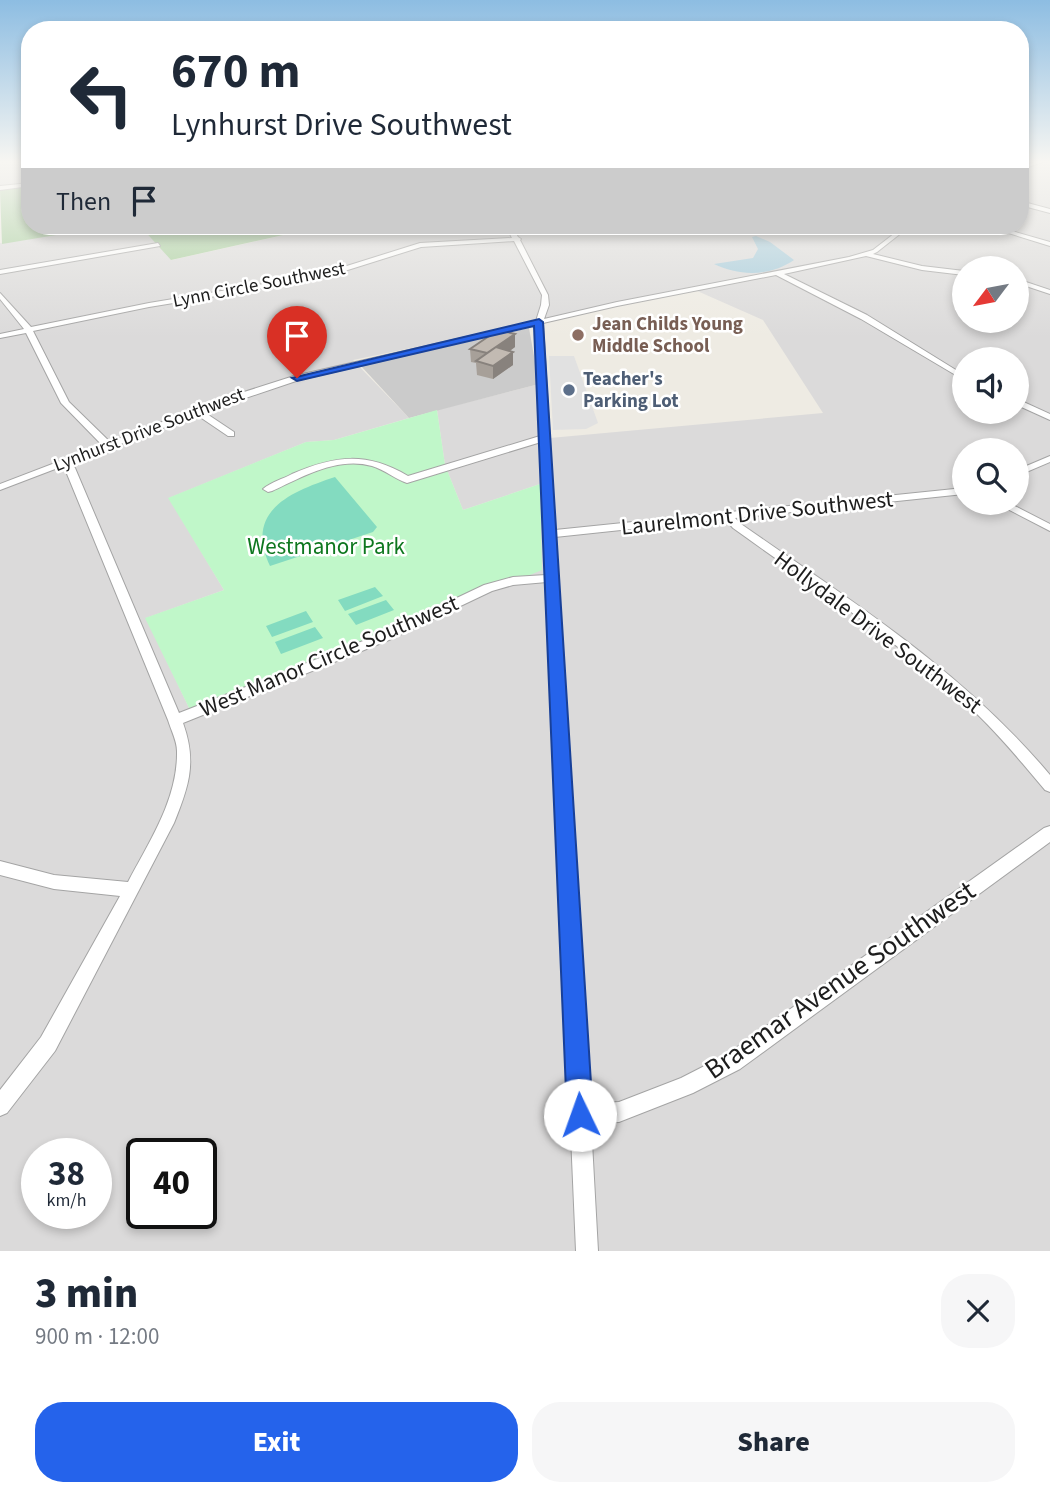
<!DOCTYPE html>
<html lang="en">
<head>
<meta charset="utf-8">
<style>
	:root { --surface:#fff; --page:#f6f6f7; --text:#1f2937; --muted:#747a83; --accent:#2563eb }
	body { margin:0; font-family:"Source Sans 3",sans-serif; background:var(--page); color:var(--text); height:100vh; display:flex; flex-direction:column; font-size:26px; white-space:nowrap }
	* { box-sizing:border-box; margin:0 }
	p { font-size:23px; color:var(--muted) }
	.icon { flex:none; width:38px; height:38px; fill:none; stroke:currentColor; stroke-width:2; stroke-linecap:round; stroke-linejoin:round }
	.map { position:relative; height:1251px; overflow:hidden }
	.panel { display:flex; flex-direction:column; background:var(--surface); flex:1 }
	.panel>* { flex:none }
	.guide { position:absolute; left:21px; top:21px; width:1008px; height:214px; border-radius:28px; box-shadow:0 4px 10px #0003; background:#fff; color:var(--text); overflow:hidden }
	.needle { width:46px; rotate:238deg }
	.tools { position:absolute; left:952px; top:256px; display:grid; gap:14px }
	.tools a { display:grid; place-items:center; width:77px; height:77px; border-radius:50%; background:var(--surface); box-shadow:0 4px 10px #0003; font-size:35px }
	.speed { position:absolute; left:21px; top:1138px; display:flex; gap:14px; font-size:35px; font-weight:700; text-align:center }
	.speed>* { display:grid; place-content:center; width:91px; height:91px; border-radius:50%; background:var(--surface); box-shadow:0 4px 10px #0003; line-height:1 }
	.speed small { font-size:18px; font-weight:400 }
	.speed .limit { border:4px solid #111; border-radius:10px; background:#fff; color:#111 }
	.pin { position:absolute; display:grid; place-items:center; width:60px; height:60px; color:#fff; margin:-72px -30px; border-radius:50% 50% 50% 0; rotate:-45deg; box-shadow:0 0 7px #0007 }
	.pin .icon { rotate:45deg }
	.me { position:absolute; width:77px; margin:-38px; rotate:357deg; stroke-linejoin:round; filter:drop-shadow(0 0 5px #0008) }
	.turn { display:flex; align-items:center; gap:24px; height:147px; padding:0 35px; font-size:32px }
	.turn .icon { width:91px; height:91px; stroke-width:2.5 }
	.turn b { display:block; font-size:49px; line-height:60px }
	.then { display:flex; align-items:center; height:66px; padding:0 35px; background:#0003; gap:14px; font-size:26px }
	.round { display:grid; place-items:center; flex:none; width:74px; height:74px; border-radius:28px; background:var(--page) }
	.head { display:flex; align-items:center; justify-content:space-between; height:119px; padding:0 35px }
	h1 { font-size:42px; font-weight:800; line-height:52px }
	.cta { display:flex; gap:14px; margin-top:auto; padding:14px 35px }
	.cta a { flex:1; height:80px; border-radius:28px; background:var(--accent); color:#fff; font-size:28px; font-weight:800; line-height:80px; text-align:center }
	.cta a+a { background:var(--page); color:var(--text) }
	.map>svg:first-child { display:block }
</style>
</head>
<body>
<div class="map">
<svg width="1050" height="1251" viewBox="0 0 1050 1251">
	<rect width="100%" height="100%" fill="#eeebe3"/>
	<!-- residential -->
	<path fill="#dbdada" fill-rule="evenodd" d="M0 161H30V187L0 190Z
		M1020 161H1050V1251H0V243L110 226H140L172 260 324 226H1020ZM964 268H1017V320H964ZM695 290 763 320 823 413 539 439V384L437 410 445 465 463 510 540 484 192 714 146 618 224 590 169 498 306 442 334 440 409 418 353 360ZM964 359H1017V411H964ZM964 450H1017V502H964ZM37 1153H96V1213H37ZM142 1153H201V1213H142Z"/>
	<!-- religious -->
	<path fill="#cbcbcb" d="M529 328 539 384 409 418 361 366Z"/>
	<!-- forest -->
	<path fill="#a4cc99" d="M30 187V226H110L2 244 0 190Z
		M140 226H324L171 260Z"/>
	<!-- park -->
	<path fill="#c0f7c9" d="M437 410 445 465 463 510 540 484 542 570 192 714 145 618 224 590 168 498 306 442 334 440Z"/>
	<!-- pitch -->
	<path fill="#83dbc0" d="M335 477 377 527 373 532 270 566C244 511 290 492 335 477Z
		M375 587 383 596 345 611 338 600Z
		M386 600 394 610 356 625 348 614Z
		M306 611 313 622 272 637 266 626Z
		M315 627 323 638 281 654 275 642Z"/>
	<!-- parking -->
	<path fill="#e1e1e1" d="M549 356H574L598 423 586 429 553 430Z"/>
	<!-- water -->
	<path fill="#a4cada" d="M756 236 770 242 794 260C769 277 739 276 714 264L753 258 758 249 752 237Z"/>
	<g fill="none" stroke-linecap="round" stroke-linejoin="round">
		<!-- minor casing -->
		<g stroke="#a4a4a4" stroke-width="2">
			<path id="minor" d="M1037 161H1045L1020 170V167Z
				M30 183V186L0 190V186Z
				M1020 201 1050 209V213L1020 205Z
				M506 226H512L518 237 521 239 520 240 548 295 549 305 544 319 617 302 849 257 873 250 904 226H910L877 252 873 254 922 266 964 271V275L922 270 866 256 784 274 867 315 964 375V380L861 319 776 275 617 306 543 323 555 530 964 488V494L735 518 741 524C851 601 963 671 1050 775V792L1045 790C1023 764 1002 738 977 714 903 644 816 588 733 528L725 519 555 537 589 1104 619 1102 681 1078 726 1055 1044 828 1050 826V842L740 1069 693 1093 619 1122 591 1124 598 1251H576L547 582 513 585 492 591 389 640 183 723C197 762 189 786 174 823L55 1051 7 1113 0 1116V1090L41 1037 120 896 54 889 0 875V861L54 875 128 882C149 842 178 799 177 751 177 741 171 730 168 720L65 469 63 466 0 490V484L102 445 61 403 26 333 0 338V334L24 329 0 299V293L31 327 149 303 318 275 420 243 512 238ZM514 241 542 295 541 305 536 321 294 376 222 399 110 442 69 402 33 331 149 307 319 279 421 247ZM535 325 540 436 408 476C367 452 336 455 292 474 283 479 271 482 263 489L268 492 272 491C302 477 338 456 372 466 385 470 395 479 407 483L541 442 546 575 513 577 484 585 381 634 179 713 75 468 71 463 197 415 228 436H234V432L204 412 299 380Z
				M986 226H994L1050 242V246Z
				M158 243 160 246 0 274V270Z
				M1017 279 1050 290V294L1017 283Z
				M1017 399 1050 414V420L1017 405Z
				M1050 456V462L1017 476V470Z
				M994 502H1007L1050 524V531Z"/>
		</g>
		<!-- minor -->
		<use href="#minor" fill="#fff" fill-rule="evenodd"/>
	</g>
	<!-- wall -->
	<path fill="#a7a099" d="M515 334V347L510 351 513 352V365L493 379 477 375 476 363 471 362 470 349Z"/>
	<!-- shaded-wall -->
	<path fill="#88827d" d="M515 334V347L490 365 487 353Z
		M513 352V365L493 379V366Z"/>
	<!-- building -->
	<path fill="#c2bab2" stroke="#88827d" stroke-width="2" d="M498 330 515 334 487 353 470 349Z
		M496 347 513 352 493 366 476 361Z"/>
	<!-- sky -->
	<linearGradient id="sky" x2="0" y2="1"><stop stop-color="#8dbde2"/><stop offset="0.48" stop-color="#f7f6f2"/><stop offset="1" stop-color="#f7f6f2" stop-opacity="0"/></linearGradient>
	<rect width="1050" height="337" fill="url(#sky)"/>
	<!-- route -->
	<path fill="#2563eb" stroke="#184099" stroke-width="2" d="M539 319 543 322 593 1115 589 1125 580 1129 571 1125 567 1115 534 326 297 381 292 378Z"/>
	<!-- markers -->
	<circle fill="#8d6e63" stroke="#fff" stroke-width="2.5" cx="578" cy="335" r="7"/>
	<circle fill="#5c6f8a" stroke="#fff" stroke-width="2.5" cx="569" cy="390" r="7"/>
	<g text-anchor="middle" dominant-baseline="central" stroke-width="5" stroke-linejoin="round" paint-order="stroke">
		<!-- far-street labels -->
		<g font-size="19" fill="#1d1d1d" stroke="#fff">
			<text transform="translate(259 285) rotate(-11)">Lynn Circle Southwest</text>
			<text transform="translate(149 430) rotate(-21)">Lynhurst Drive Southwest</text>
		</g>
		<!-- far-education labels -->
		<g font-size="19" font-weight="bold" fill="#785e54" stroke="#fff" text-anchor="start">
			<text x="592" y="324">Jean Childs Young<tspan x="592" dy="22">Middle School</tspan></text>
		</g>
		<!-- far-service labels -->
		<g font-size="19" font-weight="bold" fill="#4e5e75" stroke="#fff" text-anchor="start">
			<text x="583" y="379">Teacher's<tspan x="583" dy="22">Parking Lot</tspan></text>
		</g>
		<!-- street labels -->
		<g font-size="23" fill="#1d1d1d" stroke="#fff">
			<text transform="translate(757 513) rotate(-6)">Laurelmont Drive Southwest</text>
			<text transform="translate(878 632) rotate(37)">Hollydale Drive Southwest</text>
			<text transform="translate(329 656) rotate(-23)">West Manor Circle Southwest</text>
		</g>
		<!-- park labels -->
		<g font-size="23" fill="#0e771f" stroke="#fff">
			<text x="326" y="546">Westmanor Park</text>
		</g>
		<!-- near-street labels -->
		<g font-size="28" fill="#1d1d1d" stroke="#fff">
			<text transform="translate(840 980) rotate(-35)">Braemar Avenue Southwest</text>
		</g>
	</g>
</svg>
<div class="tools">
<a><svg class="needle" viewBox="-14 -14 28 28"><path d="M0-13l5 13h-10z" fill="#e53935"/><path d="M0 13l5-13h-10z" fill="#747a83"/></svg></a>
<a><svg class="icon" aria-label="sound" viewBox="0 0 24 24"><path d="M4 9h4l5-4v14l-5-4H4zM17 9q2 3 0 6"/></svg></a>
<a><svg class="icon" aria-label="search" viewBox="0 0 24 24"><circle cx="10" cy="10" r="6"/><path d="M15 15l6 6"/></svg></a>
</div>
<div class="speed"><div>38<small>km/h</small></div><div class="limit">40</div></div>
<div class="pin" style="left:297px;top:378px;background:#d93025"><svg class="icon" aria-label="arrive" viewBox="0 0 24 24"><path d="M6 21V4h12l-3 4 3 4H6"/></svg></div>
<svg class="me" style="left:580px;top:1115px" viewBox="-20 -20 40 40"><circle r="19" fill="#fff"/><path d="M0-13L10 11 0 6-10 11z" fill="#2563eb"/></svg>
<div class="guide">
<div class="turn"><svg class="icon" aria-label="left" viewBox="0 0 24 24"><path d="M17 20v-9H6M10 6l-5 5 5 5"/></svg><div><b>670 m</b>Lynhurst Drive Southwest</div></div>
<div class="then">Then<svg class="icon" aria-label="arrive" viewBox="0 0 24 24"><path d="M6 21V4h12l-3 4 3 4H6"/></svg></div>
</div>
</div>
<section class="panel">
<div class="head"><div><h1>3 min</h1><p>900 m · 12:00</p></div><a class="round"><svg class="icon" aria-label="close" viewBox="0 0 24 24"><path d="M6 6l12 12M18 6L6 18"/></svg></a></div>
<div class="cta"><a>Exit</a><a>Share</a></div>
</section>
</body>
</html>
